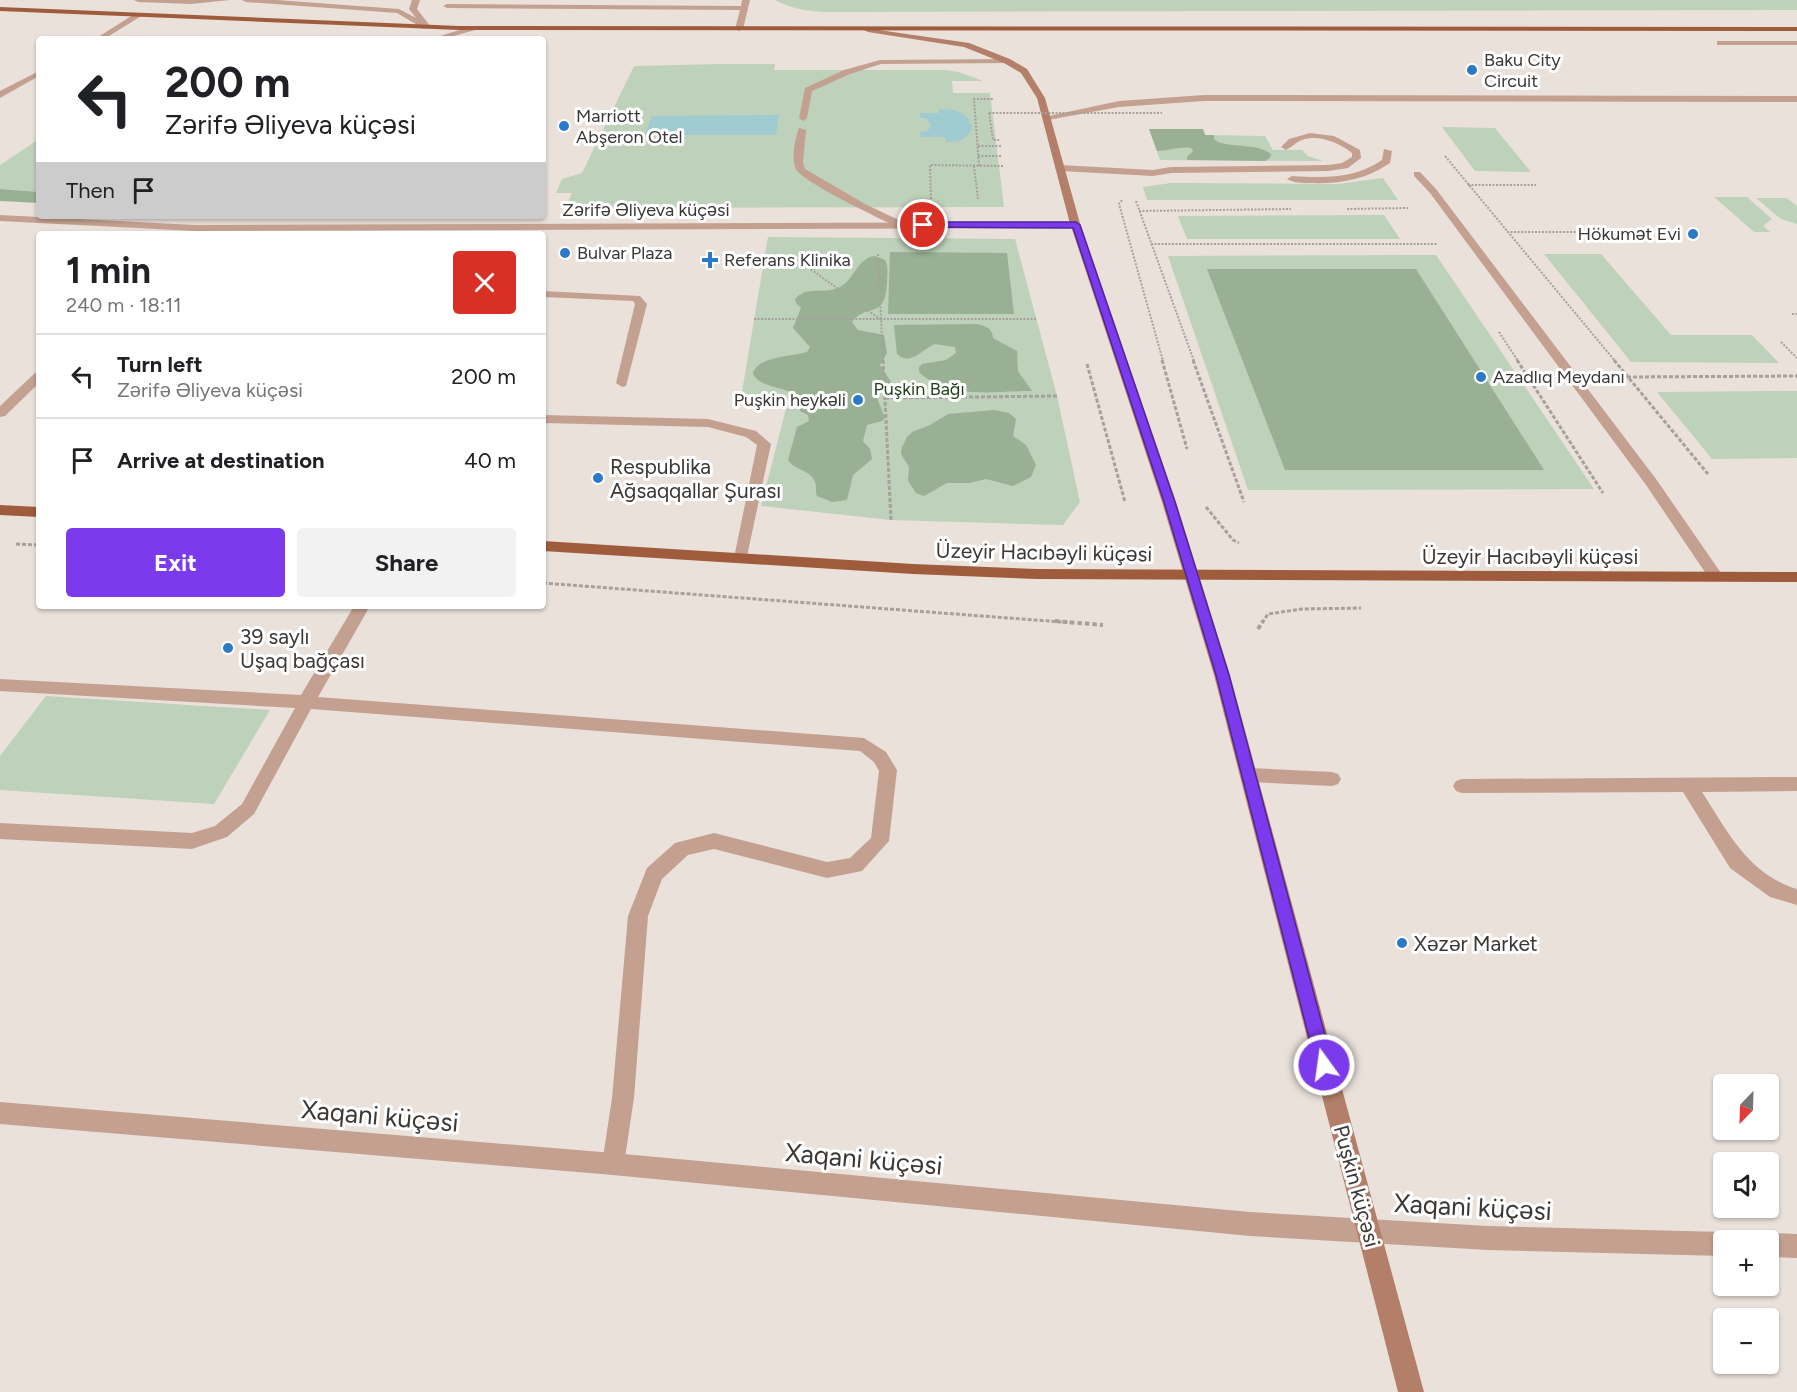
<!DOCTYPE html>
<html lang="en">
<head>
<meta charset="utf-8">
<style>
	:root { --surface:#fff; --page:#f2f2f2; --text:#202124; --muted:#757577; --line:#e0e0e0; --accent:#7c3aed }
	body { margin:0; font-family:Figtree,sans-serif; background:var(--page); color:var(--text); height:100vh; display:flex; flex-direction:column; font-size:22px; white-space:nowrap }
	* { box-sizing:border-box; margin:0 }
	p { font-size:20px; color:var(--muted) }
	.icon { flex:none; width:33px; height:33px; fill:none; stroke:currentColor; stroke-width:2; stroke-linecap:round; stroke-linejoin:round }
	.map { position:relative; flex:1; overflow:hidden }
	.sheet { position:absolute; left:36px; top:231px; width:510px; height:378px; display:flex; flex-direction:column; background:var(--surface); border-radius:6px; box-shadow:0 2px 4px #0004 }
	.sheet>* { flex:none }
	.guide { position:absolute; left:36px; top:36px; width:510px; height:183px; border-radius:6px; box-shadow:0 2px 4px #0004; background:#fff; color:var(--text); overflow:hidden }
	.needle { width:39px; rotate:203deg }
	.fabs { position:absolute; left:1713px; top:1074px; display:grid; gap:12px }
	.fabs a { display:grid; place-items:center; width:66px; height:66px; border-radius:6px; background:var(--surface); box-shadow:0 2px 4px #0004; font-size:30px }
	.pin { position:absolute; display:grid; place-items:center; width:51px; height:51px; color:#fff; margin:-26px; border:3px solid #fff; border-radius:50%; box-shadow:0 2px 6px #0007 }
	.me { position:absolute; width:66px; margin:-33px; rotate:346deg; stroke-linejoin:round; filter:drop-shadow(0 0 4px #0008) }
	.turn { display:flex; align-items:center; gap:21px; height:126px; padding:0 30px; font-size:27px }
	.turn .icon { width:78px; height:78px; stroke-width:2.5 }
	.turn b { display:block; font-size:42px; line-height:51px }
	.then { display:flex; align-items:center; height:57px; padding:0 30px; background:#0003; gap:12px; font-size:22px }
	.round { display:grid; place-items:center; flex:none; width:63px; height:63px; border-radius:6px; background:var(--page) }
	.overview { display:flex; align-items:center; justify-content:space-between; height:102px; padding:0 30px }
	h1 { font-size:36px; font-weight:700; line-height:45px }
	.cta { display:flex; gap:12px; margin-top:auto; padding:12px 30px }
	.cta a { flex:1; height:69px; border-radius:6px; background:var(--accent); color:#fff; font-size:24px; font-weight:700; line-height:69px; text-align:center }
	.cta a+a { background:var(--page); color:var(--text) }
	ul { padding:0; list-style:none }
	li { display:flex; align-items:center; gap:18px; height:84px; padding:0 30px; border-top:2px solid var(--line) }
	li div { flex:1 }
	li b { display:block; font-size:22px }
	li em { font-style:normal }
	.map>svg:first-child { display:block }
</style>
</head>
<body>
<div class="map">
<svg width="1797" height="1392" viewBox="0 0 1797 1392">
	<rect width="100%" height="100%" fill="#eae1db"/>
	<!-- green -->
	<path fill="#bed1ba" d="M775 0H1797V10L825 12C807 11 792 9 775 0Z
		M721 64H775L774 70H944L959 72 983 81H952L953 93H990L1004 207 565 208 572 193H556L562 179 582 173 634 66Z
		M1442 127 1495 128 1531 172 1475 171Z
		M1149 129H1203L1205 135 1265 136 1273 150H1302L1308 156 1323 161 1160 160Z
		M39 139V192L0 189V165Z
		M1383 178 1398 200H1147L1143 187 1171 183 1338 184Z
		M1714 197H1747L1772 219 1763 226 1770 232H1754Z
		M1756 198H1787L1797 206V224L1781 219Z
		M1384 215 1400 239H1187L1178 216Z
		M768 237 1015 239 1057 396 1080 502 1063 525 891 520 761 506 788 401 741 398Z
		M1544 254H1601L1671 335H1752L1779 363 1631 362Z
		M1436 255 1594 489 1248 490 1168 256Z
		M1797 391V458L1712 459 1657 392Z
		M46 696 270 710 214 804 0 790V756Z"/>
	<!-- forest -->
	<path fill="#99b094" d="M1149 129H1203L1205 135H1214V139L1218 142C1235 148 1256 143 1271 154L1270 158 1265 161 1187 160V157L1193 151 1191 148C1178 146 1170 151 1157 151Z
		M0 189 39 192V203L0 201Z
		M890 252 1007 253 1014 314H888Z
		M875 256 885 260C889 268 887 275 887 283 885 321 867 302 852 322L858 330 884 335 887 353 880 365 891 382 877 398 885 418 882 421 867 425 863 441 870 449 872 459 853 475 847 500 832 502 817 496C815 491 817 487 815 482 811 470 794 470 788 460L797 427 809 421 808 415 800 411V398C786 385 759 389 753 373 759 356 790 357 807 352L810 347 793 328 801 308 796 303 795 299C807 285 824 295 840 287 855 279 857 258 875 256Z
		M1207 269H1416L1544 470H1285Z
		M978 324C987 327 992 328 993 338L1017 351 1018 371 1032 391C996 391 947 400 919 372V367L922 364 946 360 956 353 955 347 935 344C923 348 911 367 897 354L894 325Z
		M994 410 1009 413 1016 419 1013 436 1026 445 1036 465 1031 477 1013 486 986 479 970 483H947L924 496 916 493 908 481 909 467 901 454 902 447 907 437 912 432 930 425 948 414Z"/>
	<!-- water -->
	<path fill="#9fcbd1" d="M939 109C953 109 967 111 972 126 969 140 958 142 946 142L945 137H921L920 132 928 131 931 125 926 118H920V113H939Z
		M779 115 776 135H645L652 116Z"/>
	<g fill="none" stroke-linecap="round" stroke-linejoin="round">
		<!-- path-far2 -->
		<path stroke="#a7a09c" stroke-width="2" stroke-dasharray="2 1.5" stroke-linecap="butt" d="M989 113 993 140H1000
			M978 146H1001
			M978 156H1002
			M1445 156 1615 361
			M974 166 978 199
			M979 166 974 99H994
			M1468 185H1536
			M931 199 930 165 1004 166
			M1122 200 1119 204 1163 361
			M1136 201 1194 361
			M1347 209 1408 208
			M1139 211 1291 209
			M1507 232H1617
			M1151 244H1437
			M878 254 883 361
			M791 255 880 319
			M1792 314H1797
			M754 319H1036
			M1499 332 1518 361
			M1781 342 1797 358"/>
		<!-- path-far1 -->
		<path stroke="#a7a09c" stroke-width="3" stroke-dasharray="4 2" stroke-linecap="butt" d="M883 360 891 520
			M1162 360 1187 449
			M1193 360 1244 502
			M1517 360 1603 493
			M1614 360 1708 474
			M1087 364 1125 502
			M1627 377 1797 376
			M885 398 1057 396
			M1206 507 1233 540 1239 543
			M16 544 39 545
			M543 583 1075 623
			M1262 623 1268 614 1302 609 1361 608"/>
		<!-- path -->
		<path stroke="#a7a09c" stroke-width="4" stroke-dasharray="4.5 3" stroke-linecap="butt" d="M1055 621 1103 625
			M1258 629 1263 621"/>
		<!-- service -->
		<path fill="#c4a091" fill-rule="evenodd" d="M134 0H230L191 4 138 2Z
			M242 0H276L399 9 416 18 409 9 412 0H420L417 9 431 27 424 29 397 13 246 2Z
			M742 0H750L743 29 739 31 735 29 740 10 447 8 443 6 447 4 741 6Z
			M136 13 143 15 104 39H95Z
			M1720 41H1797V45H1717V41Z
			M1007 59H1010V63L881 64 850 74 812 91 807 118 803 121 799 118 805 88 844 70 880 60Z
			M39 71V76L0 98V91Z
			M1204 95 1797 96V102L1204 101 1119 107 1048 120 1044 117 1119 101Z
			M799 128 806 130 803 162 805 169 865 204 905 223V227H897C881 219 802 182 796 169 791 159 795 138 799 128Z
			M1310 133 1334 136 1360 150 1361 158 1348 168 1328 171 1171 173 1153 176 1060 171 1055 168 1060 165 1153 170 1171 167 1328 165 1342 163 1352 157V153C1339 143 1319 134 1302 140 1296 142 1292 147 1286 150L1281 147 1289 139Z
			M1384 149 1392 151 1390 163C1365 180 1340 184 1310 183 1302 183 1293 183 1287 179L1292 176C1325 178 1354 179 1382 160Z
			M1414 172H1420L1436 189 1656 479 1721 573 1723 577 1721 581H1711L1646 485 1430 193 1414 176Z
			M543 291 640 296 647 304 626 386 622 387 616 383 635 304 633 301 543 297Z
			M543 415 708 419 756 431 771 444 746 561 741 563 734 558 757 445 746 437 708 427 543 423Z
			M354 606H370L318 697 864 738 886 752 897 770 889 841 862 871 827 878 714 849 688 855 662 879 648 916 634 1098 624 1164 621 1172 613 1175 605 1172 602 1164 612 1098 628 916 647 868 675 843 714 833 827 862 850 858 871 838 879 771 874 762 860 751 311 709 254 814 227 837 192 849 0 839V823L192 833 215 826 242 804 295 708 0 691V679L301 695Z
			M1249 768 1332 772 1338 774 1341 779 1338 784 1332 786 1249 782 1243 780 1240 775 1243 770Z
			M1797 777V791L1702 792C1728 832 1748 874 1797 889V905L1770 897 1730 868 1683 792 1462 793 1456 791 1453 786 1456 781 1462 779Z"/>
		<!-- minor -->
		<path fill="#c4a091" fill-rule="evenodd" d="M472 26H475V30L443 39H431Z
			M0 215 195 225 1076 222 1081 225 1076 228 195 231 0 221Z
			M39 372V383L5 416 0 417V406L35 373Z
			M0 1102 613 1153 1250 1212 1488 1226 1724 1232 1732 1236 1734 1240H1724V1256L1488 1250 1250 1236 613 1175 0 1124Z
			M1768 1233 1797 1234V1258L1768 1257V1240H1758L1760 1237Z"/>
		<!-- secondary -->
		<path fill="#b37f68" fill-rule="evenodd" d="M865 28 969 43 1010 59 1027 69 1045 98 1079 220 1176 502 1230 675 1424 1392H1398L1214 675 1162 502 1069 220 1037 98 1021 73 1004 63 964 47 868 32 864 30Z"/>
		<!-- trunk -->
		<path fill="#9f5c3d" fill-rule="evenodd" d="M0 7 459 26 1797 27V31L459 30 0 11Z
			M0 505 39 507V517L0 515Z
			M543 541 913 564 1037 569 1797 572V582L1037 579 913 574 543 551Z"/>
		<!-- path-bridge -->
		<path stroke="#a7a09c" stroke-width="2" stroke-dasharray="2 1.5" stroke-linecap="butt" d="M989 113H1162"/>
	</g>
	<!-- route -->
	<path fill="#7c3aed" stroke="#51269a" stroke-width="1.5" d="M923 222H1076L1080 225 1175 502 1229 675 1333 1065 1331 1071 1324 1073 1318 1071 1316 1065 1216 675 1164 502 1073 228 920 227 919 225Z"/>
	<!-- markers -->
	<g fill="#2c79c8" stroke="#fff" stroke-width="2">
		<circle cx="1472" cy="70" r="6"/>
		<circle cx="564" cy="126" r="6"/>
		<circle cx="1693" cy="234" r="6"/>
		<circle cx="565" cy="253" r="6"/>
		<path d="M707 251h6v6h6v6h-6v6h-6v-6h-6v-6h6z"/>
		<circle cx="1481" cy="377" r="6"/>
		<circle cx="858" cy="400" r="6"/>
		<circle cx="598" cy="478" r="6"/>
		<circle cx="228" cy="648" r="6"/>
		<circle cx="1402" cy="943" r="6"/>
	</g>
	<g text-anchor="middle" dominant-baseline="central" stroke-width="6" stroke-linejoin="round" paint-order="stroke">
		<!-- far-poi labels -->
		<g font-size="18" fill="#3a3735" stroke="#fff" text-anchor="start">
			<text x="1484" y="60">Baku City<tspan x="1484" dy="21">Circuit</tspan></text>
			<text x="576" y="116">Marriott<tspan x="576" dy="21">Abşeron Otel</tspan></text>
			<text x="1681" y="234" text-anchor="end">Hökumət Evi</text>
			<text x="577" y="253">Bulvar Plaza</text>
			<text x="724" y="260">Referans Klinika</text>
			<text x="1493" y="377">Azadlıq Meydanı</text>
			<text x="846" y="400" text-anchor="end">Puşkin heykəli</text>
		</g>
		<!-- far-street labels -->
		<g font-size="18" fill="#3a3735" stroke="#fff">
			<text x="646" y="210">Zərifə Əliyeva küçəsi</text>
		</g>
		<!-- far-park labels -->
		<g font-size="18" fill="#1d3e16" stroke="#fff">
			<text x="919" y="389">Puşkin Bağı</text>
		</g>
		<!-- poi labels -->
		<g font-size="21" fill="#3a3735" stroke="#fff" text-anchor="start">
			<text x="610" y="466">Respublika<tspan x="610" dy="24">Ağsaqqallar Şurası</tspan></text>
			<text x="240" y="636">39 saylı<tspan x="240" dy="24">Uşaq bağçası</tspan></text>
			<text x="1414" y="943">Xəzər Market</text>
		</g>
		<!-- street labels -->
		<g font-size="21" fill="#3a3735" stroke="#fff">
			<text transform="translate(1044 552) rotate(1)">Üzeyir Hacıbəyli küçəsi</text>
			<text x="1530" y="556">Üzeyir Hacıbəyli küçəsi</text>
			<text transform="translate(1357 1186) rotate(75)">Puşkin küçəsi</text>
		</g>
		<!-- near-street labels -->
		<g font-size="26" fill="#3a3735" stroke="#fff">
			<text transform="translate(380 1116) rotate(5)">Xaqani küçəsi</text>
			<text transform="translate(864 1159) rotate(5)">Xaqani küçəsi</text>
			<text transform="translate(1473 1207) rotate(3)">Xaqani küçəsi</text>
		</g>
	</g>
</svg>
<div class="fabs">
<a><svg class="needle" viewBox="-14 -14 28 28"><path d="M0-13l5 13h-10z" fill="#e53935"/><path d="M0 13l5-13h-10z" fill="#757577"/></svg></a>
<a><svg class="icon" aria-label="sound" viewBox="0 0 24 24"><path d="M4 9h4l5-4v14l-5-4H4zM17 9q2 3 0 6"/></svg></a>
<a>+</a>
<a>−</a>
</div>
<div class="pin" style="left:923px;top:225px;background:#d93025"><svg class="icon" aria-label="arrive" viewBox="0 0 24 24"><path d="M6 21V4h12l-3 4 3 4H6"/></svg></div>
<svg class="me" style="left:1324px;top:1065px" viewBox="-20 -20 40 40"><circle r="17" fill="#7c3aed" stroke="#fff" stroke-width="3"/><path d="M0-11L8 9 0 5-8 9z" fill="#fff"/></svg>
<div class="guide">
<div class="turn"><svg class="icon" aria-label="left" viewBox="0 0 24 24"><path d="M17 20v-9H6M10 6l-5 5 5 5"/></svg><div><b>200 m</b>Zərifə Əliyeva küçəsi</div></div>
<div class="then">Then<svg class="icon" aria-label="arrive" viewBox="0 0 24 24"><path d="M6 21V4h12l-3 4 3 4H6"/></svg></div>
</div>
<section class="sheet">
<div class="overview"><div><h1>1 min</h1><p>240 m · 18:11</p></div><a class="round" style="background:#d93025;color:#fff"><svg class="icon" aria-label="close" viewBox="0 0 24 24"><path d="M6 6l12 12M18 6L6 18"/></svg></a></div>
<ul>
<li><svg class="icon" aria-label="left" viewBox="0 0 24 24"><path d="M17 20v-9H6M10 6l-5 5 5 5"/></svg><div><b>Turn left</b><p>Zərifə Əliyeva küçəsi</p></div><em>200 m</em></li>
<li><svg class="icon" aria-label="arrive" viewBox="0 0 24 24"><path d="M6 21V4h12l-3 4 3 4H6"/></svg><div><b>Arrive at destination</b></div><em>40 m</em></li>
</ul>
<div class="cta"><a>Exit</a><a>Share</a></div>
</section>
</div>
</body>
</html>
